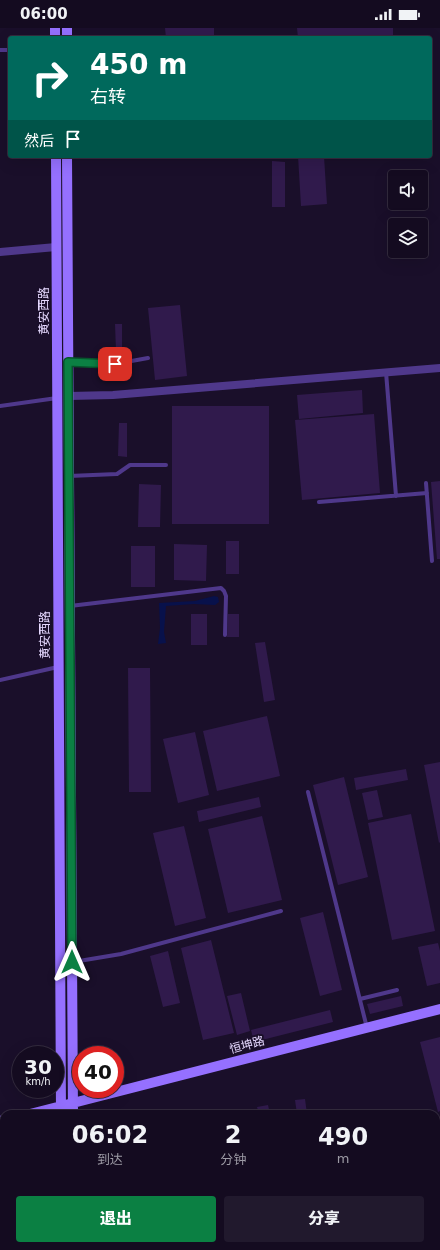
<!DOCTYPE html>
<html lang="zh">
<head>
<meta charset="utf-8">
<style>
	:root { --surface:#140b20; --page:#21192d; --text:#f1f3f6; --muted:#9d9ba5; --line:#332b3e; --accent:#0b8043 }
	body { margin:0; font-family:"DejaVu Sans","Noto Sans SC",sans-serif; background:var(--page); color:var(--text); height:100vh; display:flex; flex-direction:column; font-size:15px; white-space:nowrap }
	* { box-sizing:border-box; margin:0 }
	p { font-size:13px; color:var(--muted) }
	.icon { flex:none; width:22px; height:22px; fill:none; stroke:currentColor; stroke-width:2; stroke-linecap:round; stroke-linejoin:round }
	.map { position:relative; flex:1; overflow:hidden }
	.drawer { position:absolute; left:0px; top:1082px; width:440px; height:140px; display:flex; flex-direction:column; background:var(--surface); border-radius:12px 12px 0 0; box-shadow:0 4px 16px #0002,0 0 0 1px var(--line) }
	.drawer>* { flex:none }
	.banner { position:absolute; left:8px; top:8px; width:424px; height:122px; border-radius:4px; box-shadow:0 4px 16px #0002,0 0 0 1px var(--line); background:#00695c; color:#fff; overflow:hidden }
	.tools { position:absolute; left:388px; top:142px; display:grid; gap:8px }
	.tools a { display:grid; place-items:center; width:40px; height:40px; border-radius:4px; background:var(--surface); box-shadow:0 4px 16px #0002,0 0 0 1px var(--line); font-size:20px }
	.speed { position:absolute; left:12px; top:1018px; display:flex; gap:8px; font-size:20px; font-weight:700; text-align:center }
	.speed>* { display:grid; place-content:center; width:52px; height:52px; border-radius:50%; background:var(--surface); box-shadow:0 4px 16px #0002,0 0 0 1px var(--line); line-height:1 }
	.speed small { font-size:10px; font-weight:400 }
	.speed .limit { border:6px solid #d22; background:#fff; color:#111 }
	.pin { position:absolute; display:grid; place-items:center; width:34px; height:34px; color:#fff; margin:-17px; border-radius:8px; box-shadow:0 2px 6px #0006 }
	.me { position:absolute; width:44px; margin:-22px; rotate:0deg; stroke-linejoin:round; filter:drop-shadow(0 0 3px #0008) }
	.turn { display:flex; align-items:center; gap:14px; height:84px; padding:0 16px; font-size:18px }
	.turn .icon { width:52px; height:52px; stroke-width:2.5 }
	.turn b { display:block; font-size:28px; line-height:34px }
	.then { display:flex; align-items:center; height:38px; padding:0 16px; background:#0003; gap:8px; font-size:15px }
	.eta { display:flex; justify-content:space-evenly; align-items:center; height:68px; text-align:center }
	.eta b { font-size:24px; font-weight:800; line-height:28px }
	.action { display:flex; gap:8px; margin-top:auto; padding:8px 16px }
	.action a { flex:1; height:46px; border-radius:4px; background:var(--accent); color:#fff; font-size:16px; font-weight:800; line-height:46px; text-align:center }
	.action a+a { background:var(--page); color:var(--text) }
	.status { display:flex; justify-content:space-between; align-items:center; height:28px; padding:0 20px; background:var(--surface); direction:ltr }
	.status svg { height:11px; fill:currentColor }
	.map>svg:first-child { display:block }
</style>
</head>
<body>
<div class="status"><b>06:00</b><svg viewBox="0 0 49 12"><path d="M0 12V9h3v3zM5 12V6h3v6zM10 12V3h3v9zM15 12V0h3v12zM26 1h20v11H26zM47 4h2v5h-2z"/></svg></div>
<div class="map">
<svg width="440" height="1222" viewBox="0 0 440 1222">
	<rect width="100%" height="100%" fill="#1a0f2a"/>
	<!-- water -->
	<path fill="#08114b" d="M214 568 218 569 219 574 215 577 194 576 166 578 164 604 166 615 158 616 160 600 159 575 195 573Z"/>
	<!-- building -->
	<path fill="#301a4c" d="M165 0H214V10H166Z
		M297 0H393V10H298Z
		M298 128H324L327 176 301 178Z
		M272 133 285 134V179H272Z
		M180 277 187 348 155 352 148 280Z
		M115 296H122V323H116Z
		M362 362 363 385 299 391 297 367Z
		M172 378H269V496H172Z
		M374 386 380 465 302 472 295 392Z
		M119 395H127V429L118 428Z
		M440 453V531H437L431 454Z
		M139 456 161 457 160 499H138Z
		M226 513H239V546H226Z
		M174 516 207 517 206 553 174 552Z
		M131 518H155V559H131Z
		M191 586H207V617H191Z
		M228 586H239V609H227Z
		M265 614 275 672 264 674 255 615Z
		M128 640H150L151 764H129Z
		M267 688 280 748 217 763 203 703Z
		M195 704 209 767 178 775 163 711Z
		M440 734V814L439 815 424 737Z
		M406 741 408 752 356 762 354 750Z
		M344 749 368 849 338 857 313 757Z
		M377 762 383 789 368 792 362 765Z
		M259 769 261 779 199 794 197 783Z
		M411 786 435 903 392 912 368 795Z
		M262 788 282 872 228 885 208 801Z
		M184 798 206 890 175 898 153 805Z
		M323 884 342 962 320 968 300 890Z
		M211 912 234 1005 203 1012 181 920Z
		M438 915 440 923V955L427 958 418 919Z
		M168 923 180 975 163 979 150 928Z
		M241 965 250 1003 237 1007 227 968Z
		M401 968 403 978 370 986 367 976Z
		M330 982 333 994 254 1014 251 1002Z
		M440 1009V1083L438 1084 420 1014Z
		M305 1071 307 1086H297L295 1072Z
		M268 1077 270 1086H259L257 1079Z
		M440 1098V1120H439L436 1106V1099Z
		M234 1218H274L275 1222H235Z"/>
	<g fill="none" stroke-linecap="round" stroke-linejoin="round">
		<!-- lane -->
		<path stroke="#4f388b" stroke-width="4" d="M0 22H10
			M69 334 115 336 148 330
			M386 344 396 468
			M0 378 57 370
			M69 448 117 446 130 437H166
			M426 455 432 533
			M319 474 427 465
			M70 578 221 560 224 563 226 568 225 607
			M0 652 58 639
			M308 764 367 1000
			M73 934 121 926 281 883
			M360 971 397 962
			M102 1222 119 1218"/>
		<!-- street -->
		<path stroke="#4f388b" stroke-width="8" d="M0 224 56 219
			M69 368 113 367 440 340"/>
		<!-- secondary -->
		<path stroke="#9570ff" stroke-width="10" d="M55 0V10
			M67 0V10
			M56 128 61 1086
			M67 128 73 1086
			M30 1086 440 981
			M0 1093 4 1092
			M62 1218V1222
			M73 1218V1222"/>
	</g>
	<g fill="none" stroke-linecap="round" stroke-linejoin="round">
		<!-- route casing -->
		<g stroke="#07532c" stroke-width="10">
			<path id="route" d="M72 934 68 334 115 336"/>
		</g>
		<!-- route -->
		<use href="#route" stroke="#0b8043" stroke-width="7"/>
	</g>
	<g text-anchor="middle" dominant-baseline="central" stroke-width="4" stroke-linejoin="round" paint-order="stroke">
		<!-- street labels -->
		<g font-size="12" fill="#e6d9ff" stroke="#1a0f2a">
			<text transform="translate(44 283) rotate(-90)">黄安西路</text>
			<text transform="translate(45 607) rotate(-90)">黄安西路</text>
			<text transform="translate(247 1017) rotate(-15)">恒坤路</text>
		</g>
	</g>
</svg>
<div class="tools">
<a><svg class="icon" aria-label="sound" viewBox="0 0 24 24"><path d="M4 9h4l5-4v14l-5-4H4zM17 9q2 3 0 6"/></svg></a>
<a><svg class="icon" aria-label="layers" viewBox="0 0 24 24"><path d="M12 4l9 5-9 5-9-5zM3 14l9 5 9-5"/></svg></a>
</div>
<div class="speed"><div>30<small>km/h</small></div><div class="limit">40</div></div>
<div class="pin" style="left:115px;top:336px;background:#d93025"><svg class="icon" aria-label="arrive" viewBox="0 0 24 24"><path d="M6 21V4h12l-3 4 3 4H6"/></svg></div>
<svg class="me" style="left:72px;top:934px" viewBox="-20 -20 40 40"><path d="M0-17L14 15 0 8-14 15z" fill="#0b8043" stroke="#fff" stroke-width="4"/></svg>
<div class="banner">
<div class="turn"><svg class="icon" aria-label="right" viewBox="0 0 24 24"><path d="M7 20v-9h11M14 6l5 5-5 5"/></svg><div><b>450 m</b>右转</div></div>
<div class="then">然后<svg class="icon" aria-label="arrive" viewBox="0 0 24 24"><path d="M6 21V4h12l-3 4 3 4H6"/></svg></div>
</div>
<section class="drawer">
<div class="eta">
<div><b>06:02</b><p>到达</p></div>
<div><b>2</b><p>分钟</p></div>
<div><b>490</b><p>m</p></div>
</div>
<div class="action"><a>退出</a><a>分享</a></div>
</section>
</div>
</body>
</html>
